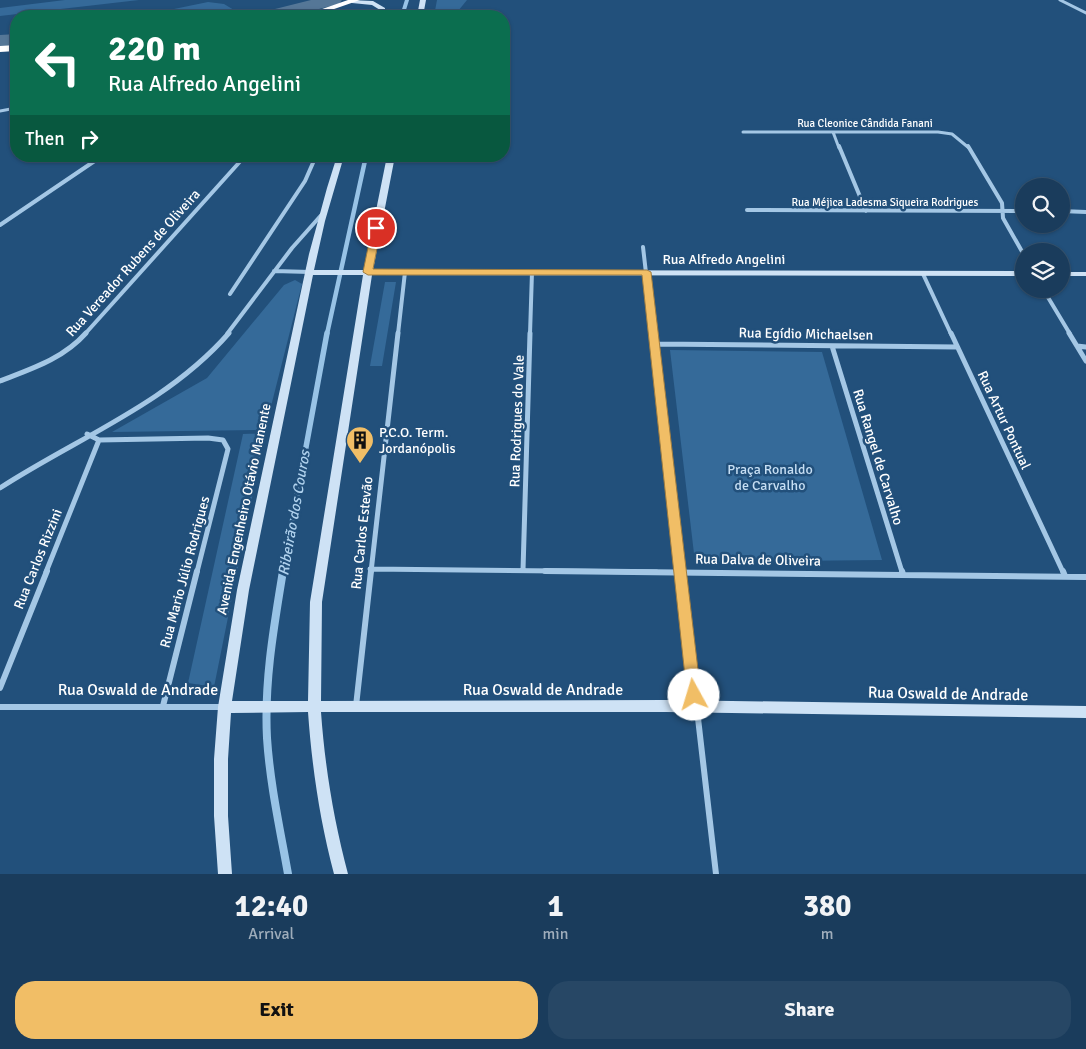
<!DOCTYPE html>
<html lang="en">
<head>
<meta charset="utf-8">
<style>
	:root { --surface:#1a3c5c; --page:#274765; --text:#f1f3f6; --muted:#9fadbb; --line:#385672; --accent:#f1be66 }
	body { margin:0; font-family:Signika,sans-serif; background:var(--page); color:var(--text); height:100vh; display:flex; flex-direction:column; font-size:19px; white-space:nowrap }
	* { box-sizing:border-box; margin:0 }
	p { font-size:16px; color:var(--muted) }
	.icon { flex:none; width:28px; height:28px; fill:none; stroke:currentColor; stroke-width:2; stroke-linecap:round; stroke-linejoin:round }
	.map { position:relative; height:874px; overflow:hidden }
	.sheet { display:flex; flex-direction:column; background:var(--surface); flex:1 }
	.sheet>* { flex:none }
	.banner { position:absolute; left:10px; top:10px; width:500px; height:152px; border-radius:20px; box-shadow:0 1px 4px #0004,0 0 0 1px var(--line); background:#0b6e4f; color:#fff; overflow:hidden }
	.fabs { position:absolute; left:1015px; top:178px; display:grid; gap:10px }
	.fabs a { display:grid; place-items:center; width:55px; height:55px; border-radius:50%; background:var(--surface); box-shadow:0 1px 4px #0004,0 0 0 1px var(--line); font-size:25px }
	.pin { position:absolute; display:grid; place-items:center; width:42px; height:42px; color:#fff; margin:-21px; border:2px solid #fff; border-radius:50%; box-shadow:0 1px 5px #0007 }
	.me { position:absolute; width:55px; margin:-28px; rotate:354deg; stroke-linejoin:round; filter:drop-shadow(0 0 4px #0008) }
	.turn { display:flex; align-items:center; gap:18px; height:105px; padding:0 15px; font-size:22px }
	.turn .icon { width:65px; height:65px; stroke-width:2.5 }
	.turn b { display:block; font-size:35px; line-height:42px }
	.then { display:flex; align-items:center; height:48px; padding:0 15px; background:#0003; gap:10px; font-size:19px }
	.eta { display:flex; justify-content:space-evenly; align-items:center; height:85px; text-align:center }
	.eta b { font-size:30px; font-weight:800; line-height:35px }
	.button { display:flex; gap:10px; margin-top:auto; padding:10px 15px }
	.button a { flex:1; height:58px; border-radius:20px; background:var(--accent); color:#111; font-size:20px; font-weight:800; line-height:58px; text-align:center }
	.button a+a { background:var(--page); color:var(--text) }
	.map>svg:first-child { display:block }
</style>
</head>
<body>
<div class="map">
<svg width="1086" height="874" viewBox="0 0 1086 874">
	<rect width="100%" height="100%" fill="#22507b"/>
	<!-- green -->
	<path fill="#356a99" d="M65 0H139L0 16V8Z
		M437 0H467L454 16H434Z
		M208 2 224 4 244 16H140Z
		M295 280 302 284 265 430 112 432 207 378 284 285Z
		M385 282H396L382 366H370Z
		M670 350 822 352 882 560 695 562Z
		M265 433 214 687 188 683 243 434Z"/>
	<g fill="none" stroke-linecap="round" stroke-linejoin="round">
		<!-- stream-far3 -->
		<path stroke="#98c3e6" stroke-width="4" d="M402 16 407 0"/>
		<!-- stream-far2 -->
		<path stroke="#98c3e6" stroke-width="4.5" d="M327 334 366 156"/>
		<!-- stream-far1 -->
		<path stroke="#98c3e6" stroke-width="5.5" d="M283 572 327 333"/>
		<!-- stream -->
		<path stroke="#98c3e6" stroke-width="8" d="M283 571C274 626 264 682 267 738 270 784 280 829 288 874"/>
		<!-- river -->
		<path fill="#557797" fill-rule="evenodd" d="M311 0H342L339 4 291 16H261L263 12Z
			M16 34V46L0 47V35Z"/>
		<!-- street-far3 -->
		<path stroke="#a4c7e5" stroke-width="3" d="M1060 0 1086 13
			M0 111 16 108
			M743 132H938L952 134 969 148
			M833 132 839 148"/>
		<!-- street-far2 -->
		<path stroke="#a4c7e5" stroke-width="4" d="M839 146 866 211
			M968 146 1002 203 1003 218 1024 255
			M747 210 1024 211
			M1061 211 1086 212
			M0 225 102 156
			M643 247 653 334
			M274 271 310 272
			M923 274 951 334
			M1043 289 1070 334
			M230 294 305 181 316 156
			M85 334 245 156
			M227 334 292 248 324 212
			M398 334 405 272
			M530 334 532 272"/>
		<!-- street-far1 -->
		<path stroke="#a4c7e5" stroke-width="5" d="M653 333 681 572
			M951 333 1063 572
			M1069 333 1086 361
			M656 344 957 347
			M832 346 902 572
			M1077 346 1086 347
			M0 381C31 369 63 359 86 333
			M87 434 99 440 208 438 223 440 228 449 197 572
			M0 488C77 438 167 404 229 333
			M370 569 657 572
			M523 570 530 333
			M46 572 99 440
			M371 572 398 333"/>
		<!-- street -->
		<path stroke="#a4c7e5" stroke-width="6" d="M545 571 1086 577
			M681 571 716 874
			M902 571 903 574
			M1063 571 1065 576
			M0 688 47 571
			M163 706 197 571
			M356 706 371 571
			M0 707H224"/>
		<!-- secondary -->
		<path fill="#cee2f5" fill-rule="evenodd" d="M350 0 373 1 385 8V16H379L380 10 372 5 352 3Z
			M420 0H426L423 16H417Z
			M337 156H344L325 221 314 270H364L387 156H395L373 270 1024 271V276L372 275 322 602 321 701 666 700 1086 706V718L666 712H321C325 768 334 821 348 874H334C320 821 312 768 308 712L231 713 228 759V816L232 874H218L214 816V759L218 707 237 590 309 254 327 188ZM313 275H363L310 602 308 701H232L249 590Z
			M1061 272H1086V276H1061Z"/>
		<!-- highway -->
		<path fill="#fff" fill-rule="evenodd" d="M348 0H360L314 16H302Z
			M16 45V51L0 52V46Z"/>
	</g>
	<!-- route -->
	<path fill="#f1be66" stroke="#9d7c42" d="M376 225 381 228 373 269 647 270 651 272 701 695 699 699 694 701 689 699 687 695 642 275H368L363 272 372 228Z"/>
	<!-- icons -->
	<defs>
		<g id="building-pin" transform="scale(1.4375)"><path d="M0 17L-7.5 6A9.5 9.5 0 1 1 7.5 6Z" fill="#f1be66" stroke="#22507b"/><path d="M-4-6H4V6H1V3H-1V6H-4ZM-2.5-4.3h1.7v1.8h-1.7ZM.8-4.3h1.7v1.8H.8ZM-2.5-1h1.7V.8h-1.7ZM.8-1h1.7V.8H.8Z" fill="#111"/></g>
	</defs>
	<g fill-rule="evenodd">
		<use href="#building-pin" x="360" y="440"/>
	</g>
	<g text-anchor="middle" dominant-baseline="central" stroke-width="5" stroke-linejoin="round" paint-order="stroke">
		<!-- far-street labels -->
		<g font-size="11" fill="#fff" stroke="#22507b">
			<text x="865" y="123">Rua Cleonice Cândida Fanani</text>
			<text x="885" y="202">Rua Méjica Ladesma Siqueira Rodrigues</text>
		</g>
		<!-- street labels -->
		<g font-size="14" fill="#fff" stroke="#22507b">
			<text x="724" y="259">Rua Alfredo Angelini</text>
			<text transform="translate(133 263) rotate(-48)">Rua Vereador Rubens de Oliveira</text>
			<text transform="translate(806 334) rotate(1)">Rua Egídio Michaelsen</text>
			<text transform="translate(1004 420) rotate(65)">Rua Artur Pontual</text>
			<text transform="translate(517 421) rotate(-88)">Rua Rodrigues do Vale</text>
			<text transform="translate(878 457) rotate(73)">Rua Rangel de Carvalho</text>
			<text transform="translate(244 509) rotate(-78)">Avenida Engenheiro Otávio Manente</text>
			<text transform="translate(362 533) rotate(-84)">Rua Carlos Estevão</text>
			<text transform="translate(38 559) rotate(-68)">Rua Carlos Rizzini</text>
			<text transform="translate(758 560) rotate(1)">Rua Dalva de Oliveira</text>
			<text transform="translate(185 572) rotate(-75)">Rua Mario Júlio Rodrigues</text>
		</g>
		<!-- poi labels -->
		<g font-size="14" fill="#fff" stroke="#22507b" text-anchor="start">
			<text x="379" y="432">P.C.O. Term.<tspan x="379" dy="16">Jordanópolis</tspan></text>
		</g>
		<!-- park labels -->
		<g font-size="14" fill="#c7dff4" stroke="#22507b">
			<text x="770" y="469">Praça Ronaldo<tspan x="770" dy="16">de Carvalho</tspan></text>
		</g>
		<!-- water labels -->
		<g font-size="15" font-style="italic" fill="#afd1ed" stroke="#22507b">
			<text transform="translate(294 513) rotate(-80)">Ribeirão dos Couros</text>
		</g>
		<!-- near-street labels -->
		<g font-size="16" fill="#fff" stroke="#22507b">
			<text x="138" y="690">Rua Oswald de Andrade</text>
			<text x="543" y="690">Rua Oswald de Andrade</text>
			<text transform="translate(948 694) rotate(1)">Rua Oswald de Andrade</text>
		</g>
	</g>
</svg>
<div class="fabs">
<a><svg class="icon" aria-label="search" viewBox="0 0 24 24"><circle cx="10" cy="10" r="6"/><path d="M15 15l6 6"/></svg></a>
<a><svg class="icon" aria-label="layers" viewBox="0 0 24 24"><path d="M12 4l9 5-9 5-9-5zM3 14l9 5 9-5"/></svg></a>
</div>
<div class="pin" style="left:376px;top:228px;background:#d93025"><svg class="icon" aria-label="arrive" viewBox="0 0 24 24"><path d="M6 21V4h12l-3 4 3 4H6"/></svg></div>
<svg class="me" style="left:694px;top:695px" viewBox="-20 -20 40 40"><circle r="19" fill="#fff"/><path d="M0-13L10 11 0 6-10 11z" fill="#f1be66"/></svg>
<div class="banner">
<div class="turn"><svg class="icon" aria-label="left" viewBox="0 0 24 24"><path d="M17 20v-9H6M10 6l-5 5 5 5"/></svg><div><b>220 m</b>Rua Alfredo Angelini</div></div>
<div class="then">Then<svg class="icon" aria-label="right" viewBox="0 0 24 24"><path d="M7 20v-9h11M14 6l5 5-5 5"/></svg></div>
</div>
</div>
<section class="sheet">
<div class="eta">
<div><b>12:40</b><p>Arrival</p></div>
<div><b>1</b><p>min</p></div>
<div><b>380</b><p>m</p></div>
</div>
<div class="button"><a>Exit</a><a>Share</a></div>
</section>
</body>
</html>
